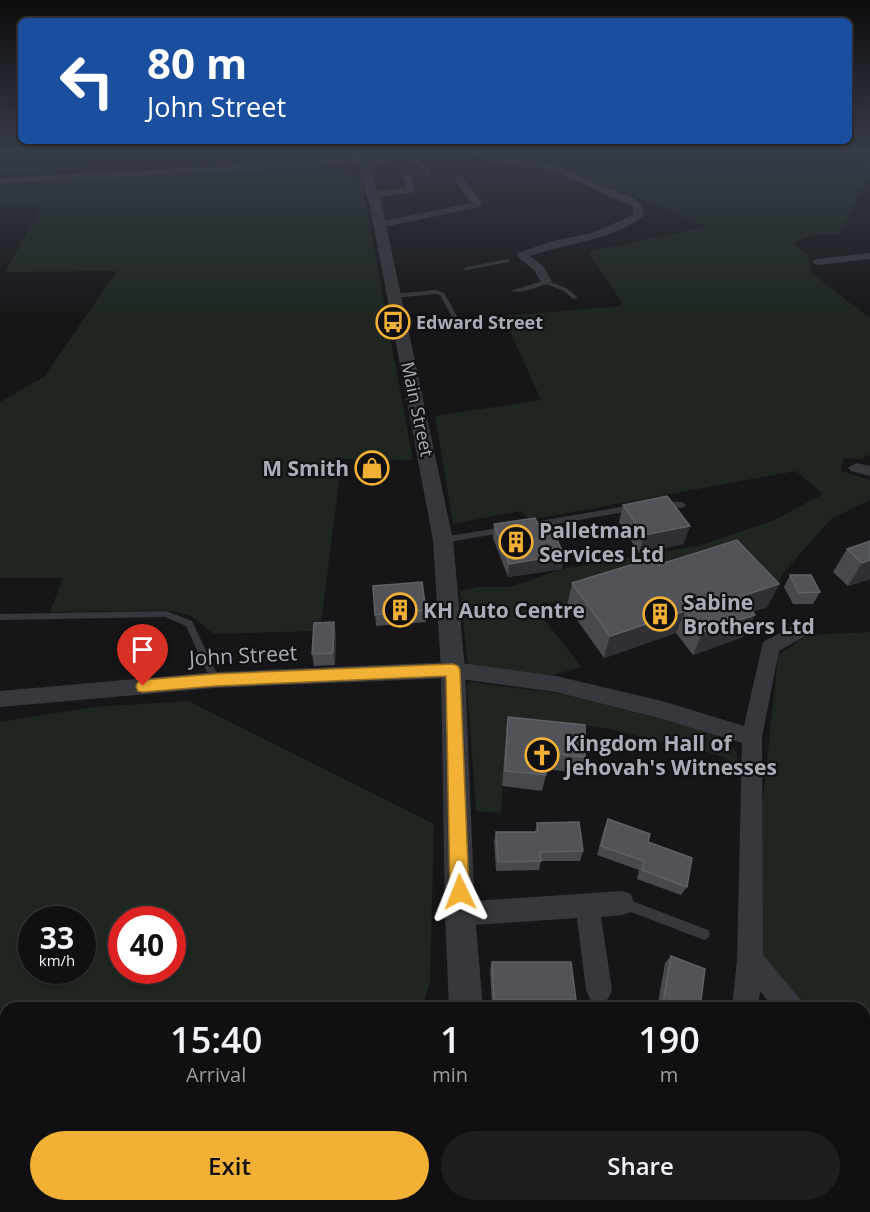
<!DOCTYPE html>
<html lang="en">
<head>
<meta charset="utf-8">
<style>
	:root { --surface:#101012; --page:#1e1e20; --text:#f1f3f6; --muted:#9c9d9f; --line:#303032; --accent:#f2b134 }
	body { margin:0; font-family:"Open Sans",sans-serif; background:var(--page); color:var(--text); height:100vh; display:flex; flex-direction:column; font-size:22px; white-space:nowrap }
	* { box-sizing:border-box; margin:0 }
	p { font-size:20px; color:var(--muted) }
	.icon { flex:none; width:33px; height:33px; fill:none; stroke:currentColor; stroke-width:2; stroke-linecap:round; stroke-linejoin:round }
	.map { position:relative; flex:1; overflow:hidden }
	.details { position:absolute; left:0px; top:1002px; width:870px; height:210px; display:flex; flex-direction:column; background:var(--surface); border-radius:18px 18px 0 0; box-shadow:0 2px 4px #0004,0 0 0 2px var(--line) }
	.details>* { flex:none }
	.top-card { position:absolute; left:18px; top:18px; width:834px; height:126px; border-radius:9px; box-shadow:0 2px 4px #0004,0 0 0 2px var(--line); background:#1a4fa0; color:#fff; overflow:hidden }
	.speed { position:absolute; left:18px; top:906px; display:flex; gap:12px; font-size:30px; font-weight:700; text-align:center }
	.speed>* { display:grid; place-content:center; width:78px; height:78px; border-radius:50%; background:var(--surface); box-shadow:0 2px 4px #0004,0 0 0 2px var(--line); line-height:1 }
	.speed small { font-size:15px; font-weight:400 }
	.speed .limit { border:9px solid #d22; background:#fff; color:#111 }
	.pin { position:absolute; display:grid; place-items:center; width:51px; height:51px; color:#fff; margin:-62px -26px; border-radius:50% 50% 50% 0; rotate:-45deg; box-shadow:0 0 6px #0007 }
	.pin .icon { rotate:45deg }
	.me { position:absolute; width:66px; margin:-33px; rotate:358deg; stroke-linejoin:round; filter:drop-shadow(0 0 4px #0008) }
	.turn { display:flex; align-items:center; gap:21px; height:126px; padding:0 30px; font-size:27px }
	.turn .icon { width:78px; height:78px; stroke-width:2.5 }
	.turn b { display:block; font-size:42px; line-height:51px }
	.eta { display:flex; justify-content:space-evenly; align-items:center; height:102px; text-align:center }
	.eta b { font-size:36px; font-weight:600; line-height:42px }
	.button { display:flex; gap:12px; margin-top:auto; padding:12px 30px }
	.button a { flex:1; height:69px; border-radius:36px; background:var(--accent); color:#111; font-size:24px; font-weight:600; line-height:69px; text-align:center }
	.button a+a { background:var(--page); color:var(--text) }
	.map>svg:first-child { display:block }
</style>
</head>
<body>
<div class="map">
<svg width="870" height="1212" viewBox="0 0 870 1212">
	<rect width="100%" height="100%" fill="#161618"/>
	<!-- green -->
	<path fill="#1e261f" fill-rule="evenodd" d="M0 150H99L81 170 0 174Z
		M289 150H352C332 166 272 163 246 164L243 162 242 159 273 156Z
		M583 150H870V180L861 189 840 235C825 234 806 233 795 244L809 257 810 272 870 318V456L866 455 864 459 844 458 841 471 870 480V500L831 519 783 573 767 607 643 582 567 606 543 602 539 613 582 667 545 677 468 667 460 591 477 587H510L562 569 702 545 774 520 823 494 796 471 529 520 521 511 453 524 435 416 541 400 503 316 621 306 622 303 588 252 707 227 558 165 548 163Z
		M316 166 361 178 413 460 342 459 320 631 214 634 191 616 167 610 50 612 63 578H0V402L44 377 117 271 5 272 41 207H0V185Z
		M870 632V1039L864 1036V1008H816L797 997 763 956 762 807 778 656 806 635Z
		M469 682 564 694 699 729 721 738 736 752 739 766 718 755 608 729 557 721 522 722 506 734 501 813 476 811 467 685Z
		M188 701 434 824 430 982 422 1008H6V1206H407L406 1212H0V722L94 707ZM32 920H82V970H32ZM122 920H172V970H122Z
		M870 1107V1212H715L724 1206H864V1111Z"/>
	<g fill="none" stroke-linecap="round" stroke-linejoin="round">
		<!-- service -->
		<path fill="#37383d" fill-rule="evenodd" d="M401 154H405L424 163 431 176H427L420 165 401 156Z
			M547 155 551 156 533 165 529 164Z
			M507 259 510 261 509 262 466 270 463 268Z
			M546 280 568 289 578 298 573 299 564 291 546 284C535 288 521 294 510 291Z
			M436 290 444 293 457 316 456 317H452L440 295 436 294 394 298 391 296 394 294Z
			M661 501 682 502 686 505 682 508 658 506 657 504 658 502Z
			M633 505 637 508 636 510 528 529 524 526 528 523Z
			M505 527 509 530 508 532 443 543 439 540 443 537Z
			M166 611 192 621 220 680 218 683 215 684 212 683 186 626 165 617 0 620V614Z
			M622 897 708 930 710 934 708 938 704 940 618 907 616 903 618 899Z
			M599 983 604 985 606 990 603 1008H589L594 985Z"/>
		<!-- minor -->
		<path fill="#37383d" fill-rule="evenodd" d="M411 150H425L364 169 360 166Z
			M466 150H478L491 156 558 166 635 199 643 206V216C616 239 564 244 530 256L543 266 552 282 546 285 542 284 534 270 518 257V253L553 241 592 233 633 215V207L553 170 489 161Z
			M407 173 411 176 415 192 373 198 368 195 373 192 407 188 403 176Z
			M459 176 462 177 482 203 479 207 379 228 374 225 379 222 472 203 454 179Z
			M870 253V259L817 265 812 262 817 259Z
			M856 463 870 466V476L851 471 848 468Z
			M805 620 812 622 814 627 812 632 779 651 762 737 763 955 800 999 804 1008H774L760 991 758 1008H732L737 960 742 743 662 719 556 692 453 678 215 688 0 707V691L215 672 453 662 556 676 662 701 744 726 763 642Z
			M622 891 631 894 634 903 631 912 622 915 601 917 612 990 608 999 599 1003 590 999 586 990 577 918 460 926 451 923 448 914 451 905 460 902Z
			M864 1039 870 1042V1071L864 1068Z"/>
		<!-- tertiary -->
		<path fill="#37383d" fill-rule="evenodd" d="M354 150H365L359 157 369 166 382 206 453 540 465 670 475 914 483 1008H449L445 914 441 670 433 540 370 206 359 167 351 162 326 166 0 184V178L326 160 349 155Z
			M870 1055V1091L864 1093V1057Z
			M454 1206H492V1212H454Z
			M641 1206H687L685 1212H639Z"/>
	</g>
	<!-- wall -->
	<path fill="#47494d" d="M623 505 690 526 683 544 639 553 619 522Z
		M494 524 562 569 508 577 493 538Z
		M870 541V579L848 586 833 572 847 549Z
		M658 565 779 584 767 607 752 612 743 637 693 655 676 633 604 658 567 606 572 583Z
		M790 575 820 592 813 604H793L784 587Z
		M373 586 426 610V622L376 626Z
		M336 633 335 665 314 666 312 654Z
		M508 717 585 757 580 773 546 769V775L542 791 502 786 506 734Z
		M608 819 648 842 687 887 681 895 637 879 639 870 597 855 604 829Z
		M537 823 583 851 580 861H541L539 870 496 871 494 841 496 832H535Z
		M671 956 700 1008H657L665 963Z
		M492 962 576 1000 572 1006 492 1007 490 970Z"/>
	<!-- shaded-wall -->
	<path fill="#2f3033" d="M690 526 683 544 639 553 644 535Z
		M564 555 562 569 508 577 509 564Z
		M870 560V579L848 586 862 563Z
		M779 584 767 607 728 620 739 597Z
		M685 611 676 633 604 658 610 636Z
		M755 615 743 637 693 655 703 632Z
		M334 622 336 633 335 665 333 653Z"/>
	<!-- building -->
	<path fill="#525359" stroke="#5f6168" stroke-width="1.5" d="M667 496 690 526 644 535 623 505Z
		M535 518 542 533 553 531 564 555 509 564 494 524Z
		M737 540 779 584 739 597 755 615 703 632 685 611 610 636 572 583 650 559 658 565Z
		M870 541V560L862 563 847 549Z
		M790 575H811L820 592 799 593Z
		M422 582 426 610 375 615 373 586Z
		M334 622 333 653 312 654 314 623Z
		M508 717 585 725V757L547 753 546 775 505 771Z
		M608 819 650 834 648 842 692 858 687 887 642 870 644 861 601 846Z
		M579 822 583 851 540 852 541 861 498 862 496 832H538L537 823Z
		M671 956 705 969 700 1008H662Z
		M492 962H571L576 1000H494Z"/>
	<!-- sky -->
	<linearGradient id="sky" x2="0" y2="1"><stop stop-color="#0c0c0d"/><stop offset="0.47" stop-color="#363c48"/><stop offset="1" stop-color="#363c48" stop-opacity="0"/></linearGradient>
	<rect width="870" height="320" fill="url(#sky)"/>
	<!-- route -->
	<path fill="#f2b134" stroke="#9d7322" stroke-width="1.5" d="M453 664 458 666 460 670 469 892 466 898 460 901 453 898 450 892 446 676 215 686 143 692 138 691 136 686 138 682 143 680 215 674Z"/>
	<!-- icons -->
	<defs>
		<g id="bus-ring" transform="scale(1.725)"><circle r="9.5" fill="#111113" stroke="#f2b134" stroke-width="1.5"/><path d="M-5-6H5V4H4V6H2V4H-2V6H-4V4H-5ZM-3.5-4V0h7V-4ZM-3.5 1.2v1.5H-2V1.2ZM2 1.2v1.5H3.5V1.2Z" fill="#f2b134"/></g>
		<g id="shop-ring" transform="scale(1.725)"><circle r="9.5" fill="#111113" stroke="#f2b134" stroke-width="1.5"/><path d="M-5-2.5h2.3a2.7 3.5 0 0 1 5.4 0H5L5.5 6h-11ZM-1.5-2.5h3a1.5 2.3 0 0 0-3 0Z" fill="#f2b134"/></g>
		<g id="building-ring" transform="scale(1.725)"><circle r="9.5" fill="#111113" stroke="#f2b134" stroke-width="1.5"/><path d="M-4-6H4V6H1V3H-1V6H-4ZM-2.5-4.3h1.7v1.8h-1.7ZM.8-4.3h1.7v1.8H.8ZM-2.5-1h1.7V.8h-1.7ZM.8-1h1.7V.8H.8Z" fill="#f2b134"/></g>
		<g id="church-ring" transform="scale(1.725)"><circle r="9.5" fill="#111113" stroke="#f2b134" stroke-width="1.5"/><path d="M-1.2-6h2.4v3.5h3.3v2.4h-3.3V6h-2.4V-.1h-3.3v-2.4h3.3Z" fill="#f2b134"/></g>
	</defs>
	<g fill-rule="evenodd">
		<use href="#bus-ring" x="393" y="322"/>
		<use href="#shop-ring" x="372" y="468"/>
		<use href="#building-ring" x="516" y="542"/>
		<use href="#building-ring" x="400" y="610"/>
		<use href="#building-ring" x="660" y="614"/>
		<use href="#church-ring" x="542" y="755"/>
	</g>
	<g text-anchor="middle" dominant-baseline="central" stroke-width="4.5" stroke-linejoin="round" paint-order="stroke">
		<!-- far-poi labels -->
		<g font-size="18" font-weight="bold" fill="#a8adb8" stroke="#111113" text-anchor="start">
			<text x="416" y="322">Edward Street</text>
		</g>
		<!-- far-street labels -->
		<g font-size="18" fill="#a8adb8" stroke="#111113">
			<text transform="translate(418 409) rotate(78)">Main Street</text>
		</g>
		<!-- poi labels -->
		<g font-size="21" font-weight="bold" fill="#a8adb8" stroke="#111113" text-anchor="start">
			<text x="349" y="468" text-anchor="end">M Smith</text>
			<text x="539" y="530">Palletman<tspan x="539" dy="24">Services Ltd</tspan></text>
			<text x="683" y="602">Sabine<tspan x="683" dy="24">Brothers Ltd</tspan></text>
			<text x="423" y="610">KH Auto Centre</text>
			<text x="565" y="743">Kingdom Hall of<tspan x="565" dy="24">Jehovah's Witnesses</tspan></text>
		</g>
		<!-- street labels -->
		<g font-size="21" fill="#a8adb8" stroke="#111113">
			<text transform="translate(243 655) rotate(-3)">John Street</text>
		</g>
	</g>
</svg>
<div class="speed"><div>33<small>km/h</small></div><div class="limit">40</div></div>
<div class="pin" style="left:143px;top:686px;background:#d93025"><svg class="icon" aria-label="arrive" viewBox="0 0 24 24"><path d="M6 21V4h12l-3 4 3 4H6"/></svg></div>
<svg class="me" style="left:460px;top:892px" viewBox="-20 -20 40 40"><path d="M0-17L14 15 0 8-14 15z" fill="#f2b134" stroke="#fff" stroke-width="4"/></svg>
<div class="top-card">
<div class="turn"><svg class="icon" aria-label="left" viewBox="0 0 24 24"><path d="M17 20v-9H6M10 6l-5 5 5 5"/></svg><div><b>80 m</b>John Street</div></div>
</div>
<section class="details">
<div class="eta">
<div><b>15:40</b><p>Arrival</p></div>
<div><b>1</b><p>min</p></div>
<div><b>190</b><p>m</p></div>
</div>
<div class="button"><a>Exit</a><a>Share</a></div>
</section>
</div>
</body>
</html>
